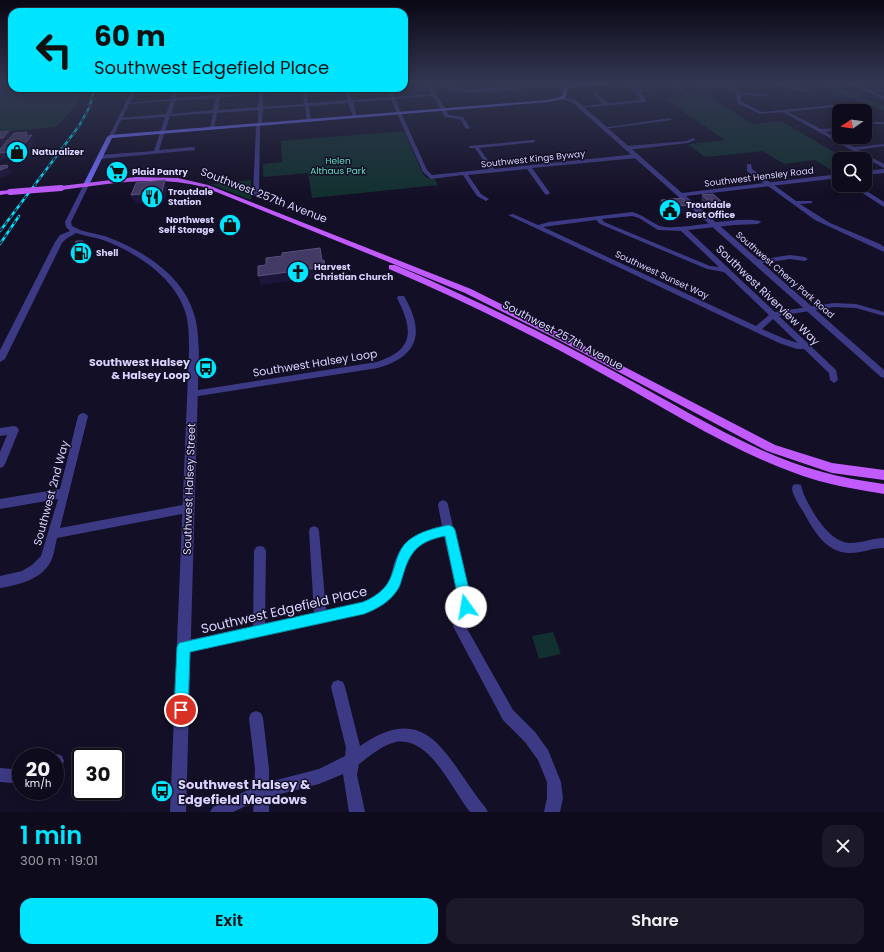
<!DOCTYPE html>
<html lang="en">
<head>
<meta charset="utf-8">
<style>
	:root { --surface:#0e0b1c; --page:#1c1929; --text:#f1f3f6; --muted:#9b9ba3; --line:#2e2b3b; --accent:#00e5ff }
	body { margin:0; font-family:Poppins,sans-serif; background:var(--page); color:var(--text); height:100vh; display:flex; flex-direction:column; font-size:15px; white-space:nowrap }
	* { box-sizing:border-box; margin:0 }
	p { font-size:13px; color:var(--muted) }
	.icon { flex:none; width:22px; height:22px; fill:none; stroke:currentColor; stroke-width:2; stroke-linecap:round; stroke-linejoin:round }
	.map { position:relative; height:812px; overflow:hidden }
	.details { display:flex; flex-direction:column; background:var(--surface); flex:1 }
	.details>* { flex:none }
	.guide { position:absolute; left:8px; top:8px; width:400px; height:84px; border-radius:12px; box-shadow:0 2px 10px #0003,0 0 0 1px var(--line); background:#00e5ff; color:#111; overflow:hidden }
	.needle { width:26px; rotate:257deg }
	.buttons { position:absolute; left:832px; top:104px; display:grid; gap:8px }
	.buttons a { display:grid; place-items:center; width:40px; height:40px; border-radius:8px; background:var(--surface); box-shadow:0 2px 10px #0003,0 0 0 1px var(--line); font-size:20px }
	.speed { position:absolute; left:12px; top:748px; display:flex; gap:8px; font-size:20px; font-weight:700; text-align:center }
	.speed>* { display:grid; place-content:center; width:52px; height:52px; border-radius:50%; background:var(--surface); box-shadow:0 2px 10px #0003,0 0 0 1px var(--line); line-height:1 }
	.speed small { font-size:10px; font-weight:400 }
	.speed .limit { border:2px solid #111; border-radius:6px; background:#fff; color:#111 }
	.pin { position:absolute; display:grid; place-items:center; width:34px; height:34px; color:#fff; margin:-17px; border:2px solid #fff; border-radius:50%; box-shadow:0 1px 4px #0007 }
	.me { position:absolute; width:44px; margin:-22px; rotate:347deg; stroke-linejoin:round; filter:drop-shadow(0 0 3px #0008) }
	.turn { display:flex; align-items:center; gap:14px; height:84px; padding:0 20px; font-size:18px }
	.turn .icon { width:52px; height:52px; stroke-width:2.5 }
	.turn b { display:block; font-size:28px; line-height:34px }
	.round { display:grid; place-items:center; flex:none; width:42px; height:42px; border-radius:12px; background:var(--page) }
	.summary { display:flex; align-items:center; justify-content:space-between; height:68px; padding:0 20px }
	h1 { font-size:24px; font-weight:600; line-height:30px; color:var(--accent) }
	.primary-button { display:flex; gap:8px; margin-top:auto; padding:8px 20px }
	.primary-button a { flex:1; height:46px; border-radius:12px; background:var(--accent); color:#111; font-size:16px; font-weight:600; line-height:46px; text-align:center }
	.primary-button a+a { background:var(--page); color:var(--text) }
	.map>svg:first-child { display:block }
</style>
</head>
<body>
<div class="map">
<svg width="884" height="812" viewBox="0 0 884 812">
	<rect width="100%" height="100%" fill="#130f26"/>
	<!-- green -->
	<path fill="#12302f" d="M12 82V88H80L77 104 56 127 0 132V87Z
		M665 82H673L696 96 706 95 753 124 781 121 846 159H839V174H837L815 160 784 164 763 151 705 157 688 144 725 140 665 99 688 96Z
		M803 82 826 83 884 106V111L822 86Z
		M404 131 423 174 427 178 435 179 438 185 312 198 308 173 263 177V164L282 162 281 141Z
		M251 180V200L210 184Z
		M553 632 561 654 539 659 532 636Z"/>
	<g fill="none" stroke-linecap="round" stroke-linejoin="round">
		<!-- minor -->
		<path fill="#3d3a85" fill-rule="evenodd" d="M404 82H415L404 84Z
			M424 82H428L449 115 463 117 470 128 466 129 460 119 445 117 433 96 395 99 427 170 432 175 489 169 475 148H469V146L533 140H535V142L479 148 494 169 637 154 640 156 637 158 532 168 550 193 547 195 545 194 527 169 468 175 481 194 489 199 486 201 477 196 463 175 431 179 423 172 391 100 353 102 357 117 355 118 353 117 348 103 309 106 311 121 309 122 307 121 305 106 263 109 262 122 260 127 259 195 256 197 253 195 256 127 258 122V110L217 113 214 128 212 129 210 128 213 113 170 116 159 150 193 147 195 148V150L100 159 97 157 100 155 154 151 165 117 119 120 117 119 119 118 166 114 171 101 127 104 125 103 171 99 175 88H179L176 98 216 95 218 88H222L221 95 241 94 243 95 220 98 218 110 258 107 259 88H263V92L302 88H334L307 91 308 103 348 100 344 88H348L352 100 390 97 386 88H390L394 97 431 94ZM302 91 304 104 263 107V94ZM216 98 213 110 171 114 175 101Z
			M434 82H440L453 87 468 89 550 85 568 88 566 89C555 88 543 87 532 88 501 90 462 99 434 82Z
			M626 82H630L637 89 656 90 639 91 646 101 644 102 581 108 579 107 603 104 594 94 596 93 608 103 641 100Z
			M712 82C720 82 735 86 740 93L767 94 766 96 741 95V101L761 112 844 104 842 106 788 112 821 129 839 128V130L825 132 854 147 884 144V146L858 150 884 164V168L783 112 760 114 737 103 736 92 721 86 709 89 694 85 696 84 709 87 718 85Z
			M772 82H778L811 91 809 92 790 89Z
			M845 82H850L869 90 884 89V91L873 92 884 96V99Z
			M133 88H153L134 90 132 89Z
			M670 118 672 120 604 129 602 128Z
			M874 122H884V124H874L865 127V124Z
			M693 138 695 139V140L688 143 627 150 624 148 627 146 687 141Z
			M747 164H751L752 169 796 201H812V203L800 204 830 223 880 244 884 247V252L815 220 747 171Z
			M850 185H857L884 202V207Z
			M632 212C645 215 654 226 665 227 695 229 731 216 760 221L761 222 758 224 734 225 688 230 775 312 834 303 856 304 884 312V316L856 308 834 307 779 316 836 370 838 380 834 383 830 380 829 373 804 349H797L779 343 508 215 513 214 538 225 549 222ZM632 216 639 218 658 230 681 231 719 267 710 266 604 222 602 219ZM596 220 600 224 707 269 724 272 769 315 756 326 543 227ZM773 319 798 343 785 339 762 329Z
			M790 255 805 257 808 259 805 261 790 259 757 264 754 262 757 260Z
			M398 296H404C425 332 419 356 378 368L192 397 188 394 192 391 377 362C415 350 413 329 397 298Z
			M83 413 86 414 88 416 60 528 188 504 192 506 193 509 192 512 57 538C55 546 54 556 50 563 40 580 18 585 0 588V576L22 571 32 565 41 556 58 499 0 509V499L60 489 78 416 80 414Z
			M14 426 17 427 19 430 5 464 3 467 0 468V452L7 435 0 436V428Z
			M797 484 801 485C802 489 803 493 805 497 813 513 829 542 850 543 862 543 873 538 884 538V548C872 548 862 553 850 553 826 553 814 531 804 513 799 505 793 497 792 488L793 485Z
			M443 500 447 502 448 505 472 607 465 625 513 710 535 732 548 750 561 782 563 798 560 812H544L547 798V782L538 760 525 742 503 720 455 630 453 626 460 607 444 536C429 539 410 546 405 563 403 571 403 579 399 587 393 599 380 607 368 612L184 653 179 652 178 647 179 642 184 641 253 626 254 551 256 547 260 546 264 547 266 551 265 623 314 613 309 531 310 528 314 526 318 528 319 531 326 610 363 602C373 597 383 591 389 581 393 575 392 567 395 561 403 539 421 531 442 526L438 505 439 502Z
			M338 680 343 682 345 687 360 746C430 697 447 761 485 807L488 812H470C452 790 430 736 396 742 382 745 370 756 359 764L357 775 365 812H349L343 774 319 784 269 797V812H253L254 802 233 812H210L213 807 254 787 255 769 249 718 251 713 256 711 261 713 263 718 269 769V782L319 769 345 756 346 748 331 687 333 682Z
			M57 754 62 756 64 761 62 766 55 769V757H50Z
			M21 766V780L12 783 0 782V768L12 769Z"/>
		<!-- tertiary -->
		<path fill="#3d3a85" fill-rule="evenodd" d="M133 88H137L113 137 108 138Z
			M561 96 577 101 682 193 839 174V178L686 196 884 370V378L881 377 573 103 561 98Z
			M884 169V173L865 175V171Z
			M84 184 89 185 71 222 72 226C83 233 97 233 110 238 145 252 183 276 194 314 198 326 198 339 199 351L186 812H170L189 351C189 339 189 326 186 314 175 277 137 253 103 240 94 237 85 236 76 233L66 239 62 243 5 359 0 362V350L55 242 60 235 70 231 66 227 65 222Z"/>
		<!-- secondary -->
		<path fill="#6f6bff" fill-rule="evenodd" d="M601 82H618L571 87 567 90V95L564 99 548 102 112 138 89 185 86 187 83 185 107 137 110 135 548 100 560 97 563 95V90L570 85Z"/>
		<!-- primary -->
		<path fill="#c25bff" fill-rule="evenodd" d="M136 177 178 178 208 185 471 289 561 334 775 445 832 463 884 470V480L832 473 767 451 555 338 465 293 204 187C156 175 109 184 61 190L58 188 61 186Z
			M10 190 13 192 12 193 0 195V191Z
			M389 265H395C470 297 543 333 615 372 681 407 747 451 819 471 840 477 862 481 884 484V494C862 490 841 487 819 481 744 459 676 414 608 377 537 337 464 301 389 269Z"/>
		<!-- rail casing -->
		<g stroke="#00e5ff" stroke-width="2.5">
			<path id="rail" d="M0 231 79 126 90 106 94 88
				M0 244 19 216"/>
		</g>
		<!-- rail -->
		<use href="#rail" stroke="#130f26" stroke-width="1.5" stroke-dasharray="4" stroke-linecap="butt"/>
		<!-- primary-bridge -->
		<path stroke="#c25bff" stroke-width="6" d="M10 192 61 188"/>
	</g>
	<!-- wall -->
	<path fill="#312854" d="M702 195 719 205 708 206 701 200Z
		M661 200 689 205 687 212 666 214 659 207Z"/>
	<!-- shaded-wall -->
	<path fill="#1d163a" d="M9 131 13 137 7 144 0 145V138Z
		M27 132 30 137 32 135 35 141 23 158 0 160V153L26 136Z
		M7 165 12 174 0 178V170Z
		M165 180 168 189 165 201 135 204 131 195Z
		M721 201 719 205 708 206 710 202Z
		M689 205 687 212 666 214 668 207Z
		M83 241 87 249 85 255 75 257 73 252 81 245Z
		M324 260 327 276 261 285 258 276 323 267Z"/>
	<!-- building -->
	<path fill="#433a66" stroke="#5a527e" d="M9 131 3 138H0V132Z
		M27 132 26 136 32 135 19 151 0 153V149L14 133Z
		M7 165 8 167 0 170V166Z
		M165 180 162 192 131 195 136 183Z
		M713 194 721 201 710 202 702 195Z
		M682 198 689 205 668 207 661 200Z
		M76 241H83L81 245H84L82 251 73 252Z
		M320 248 322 261 324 260 325 267 258 276V266L266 265V258L282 256V253Z"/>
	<!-- sky -->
	<linearGradient id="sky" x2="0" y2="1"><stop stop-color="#0a0815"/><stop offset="0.42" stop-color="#333752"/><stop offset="1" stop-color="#333752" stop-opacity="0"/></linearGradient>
	<rect width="884" height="196" fill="url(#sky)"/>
	<!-- route -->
	<path fill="#00e5ff" stroke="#0095a6" d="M449 525 453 527 455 530 473 607 471 611 466 613 462 611 460 607 445 536C421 541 411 549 404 572 402 577 401 584 398 589 390 602 377 609 364 614L190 652 188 710 186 715 181 717 176 715 174 710 177 647 179 643 363 602C373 598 384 591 389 581 396 568 396 550 409 540 421 531 435 528 449 525Z"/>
	<!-- icons -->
	<defs>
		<g id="shop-disc" transform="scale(1.15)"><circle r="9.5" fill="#00e5ff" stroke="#130f26"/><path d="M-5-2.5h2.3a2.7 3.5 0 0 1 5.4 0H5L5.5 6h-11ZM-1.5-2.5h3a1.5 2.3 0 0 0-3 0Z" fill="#111"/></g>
		<g id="supermarket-disc" transform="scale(1.15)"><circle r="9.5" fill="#00e5ff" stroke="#130f26"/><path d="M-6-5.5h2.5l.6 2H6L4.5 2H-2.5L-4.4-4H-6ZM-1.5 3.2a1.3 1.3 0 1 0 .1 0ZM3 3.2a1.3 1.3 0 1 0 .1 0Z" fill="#111"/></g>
		<g id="restaurant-disc" transform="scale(1.15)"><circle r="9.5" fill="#00e5ff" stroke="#130f26"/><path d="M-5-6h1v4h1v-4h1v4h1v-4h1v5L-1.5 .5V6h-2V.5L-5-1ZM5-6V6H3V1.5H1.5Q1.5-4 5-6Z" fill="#111"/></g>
		<g id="civic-disc" transform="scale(1.15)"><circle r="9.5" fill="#00e5ff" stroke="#130f26"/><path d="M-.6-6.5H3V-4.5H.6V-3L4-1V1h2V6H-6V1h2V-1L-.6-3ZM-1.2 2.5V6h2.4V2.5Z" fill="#111"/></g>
		<g id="fuel-disc" transform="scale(1.15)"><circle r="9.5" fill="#00e5ff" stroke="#130f26"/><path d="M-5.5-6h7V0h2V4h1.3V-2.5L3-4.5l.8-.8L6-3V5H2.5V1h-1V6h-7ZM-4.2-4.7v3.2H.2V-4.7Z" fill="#111"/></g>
		<g id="church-disc" transform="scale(1.15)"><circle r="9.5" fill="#00e5ff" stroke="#130f26"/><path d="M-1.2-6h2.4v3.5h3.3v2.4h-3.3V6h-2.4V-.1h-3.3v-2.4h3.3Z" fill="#111"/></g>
		<g id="bus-disc" transform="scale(1.15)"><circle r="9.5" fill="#00e5ff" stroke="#130f26"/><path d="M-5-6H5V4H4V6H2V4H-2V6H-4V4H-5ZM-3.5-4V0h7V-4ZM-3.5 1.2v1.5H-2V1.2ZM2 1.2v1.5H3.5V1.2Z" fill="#111"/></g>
	</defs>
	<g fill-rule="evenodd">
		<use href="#shop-disc" x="17" y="152"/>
		<use href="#supermarket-disc" x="117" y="172"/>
		<use href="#restaurant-disc" x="152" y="197"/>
		<use href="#civic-disc" x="670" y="210"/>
		<use href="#shop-disc" x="230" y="225"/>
		<use href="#fuel-disc" x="81" y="253"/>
		<use href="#church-disc" x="298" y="272"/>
		<use href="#bus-disc" x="206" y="368"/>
		<use href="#bus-disc" x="162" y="791"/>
	</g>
	<g text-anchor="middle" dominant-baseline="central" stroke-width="3" stroke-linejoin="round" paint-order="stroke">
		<!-- far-poi labels -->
		<g font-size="9" font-weight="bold" fill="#d9d4ff" stroke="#130f26" text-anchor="start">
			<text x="32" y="152">Naturalizer</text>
			<text x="132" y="172">Plaid Pantry</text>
			<text x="168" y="192">Troutdale<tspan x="168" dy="10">Station</tspan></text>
			<text x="686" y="205">Troutdale<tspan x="686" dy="10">Post Office</tspan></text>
			<text x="214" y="220" text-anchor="end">Northwest<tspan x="214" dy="10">Self Storage</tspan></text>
			<text x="96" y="253">Shell</text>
			<text x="314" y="267">Harvest<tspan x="314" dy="10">Christian Church</tspan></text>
		</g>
		<!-- far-street labels -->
		<g font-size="9" fill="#d9d4ff" stroke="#130f26">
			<text transform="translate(533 159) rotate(-6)">Southwest Kings Byway</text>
			<text transform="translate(759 177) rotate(-7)">Southwest Hensley Road</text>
			<text transform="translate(662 275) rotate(25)">Southwest Sunset Way</text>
			<text transform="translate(785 275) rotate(41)">Southwest Cherry Park Road</text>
		</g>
		<!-- far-park labels -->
		<g font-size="9" fill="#5fe0c0" stroke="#130f26">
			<text x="338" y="161">Helen<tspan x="338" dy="10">Althaus Park</tspan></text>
		</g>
		<!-- street labels -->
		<g font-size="11" fill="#d9d4ff" stroke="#130f26">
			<text transform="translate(264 195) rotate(21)">Southwest 257th Avenue</text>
			<text transform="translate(768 295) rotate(44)">Southwest Riverview Way</text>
			<text transform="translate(563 335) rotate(28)">Southwest 257th Avenue</text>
			<text transform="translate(315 363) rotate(-9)">Southwest Halsey Loop</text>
			<text transform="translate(189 489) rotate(-88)">Southwest Halsey Street</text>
			<text transform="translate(51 493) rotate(-75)">Southwest 2nd Way</text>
		</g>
		<!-- poi labels -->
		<g font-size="11" font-weight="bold" fill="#d9d4ff" stroke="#130f26" text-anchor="end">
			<text x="190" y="362">Southwest Halsey<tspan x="190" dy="13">&amp; Halsey Loop</tspan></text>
		</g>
		<!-- near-street labels -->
		<g font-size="13" fill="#d9d4ff" stroke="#130f26">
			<text transform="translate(284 610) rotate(-13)">Southwest Edgefield Place</text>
		</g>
		<!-- near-poi labels -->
		<g font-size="13" font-weight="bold" fill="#d9d4ff" stroke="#130f26" text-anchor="start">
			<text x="178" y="784">Southwest Halsey &amp;<tspan x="178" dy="15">Edgefield Meadows</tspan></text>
		</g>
	</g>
</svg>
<div class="buttons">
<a><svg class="needle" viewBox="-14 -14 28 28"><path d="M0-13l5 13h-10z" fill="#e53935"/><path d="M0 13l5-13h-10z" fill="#9b9ba3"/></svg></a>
<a><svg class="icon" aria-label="search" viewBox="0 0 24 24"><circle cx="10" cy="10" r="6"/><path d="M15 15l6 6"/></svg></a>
</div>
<div class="speed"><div>20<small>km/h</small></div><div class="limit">30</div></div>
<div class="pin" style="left:181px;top:710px;background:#d93025"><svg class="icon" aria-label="arrive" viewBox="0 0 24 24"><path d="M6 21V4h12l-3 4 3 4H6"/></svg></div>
<svg class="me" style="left:466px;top:607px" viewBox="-20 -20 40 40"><circle r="19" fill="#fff"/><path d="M0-13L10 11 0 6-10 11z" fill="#00e5ff"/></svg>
<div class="guide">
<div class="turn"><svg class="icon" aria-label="left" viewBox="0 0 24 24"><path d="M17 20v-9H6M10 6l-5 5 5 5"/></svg><div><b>60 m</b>Southwest Edgefield Place</div></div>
</div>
</div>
<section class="details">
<div class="summary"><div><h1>1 min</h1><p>300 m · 19:01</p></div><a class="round"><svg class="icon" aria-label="close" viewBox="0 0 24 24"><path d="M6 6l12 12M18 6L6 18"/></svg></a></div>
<div class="primary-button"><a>Exit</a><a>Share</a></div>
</section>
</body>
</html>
